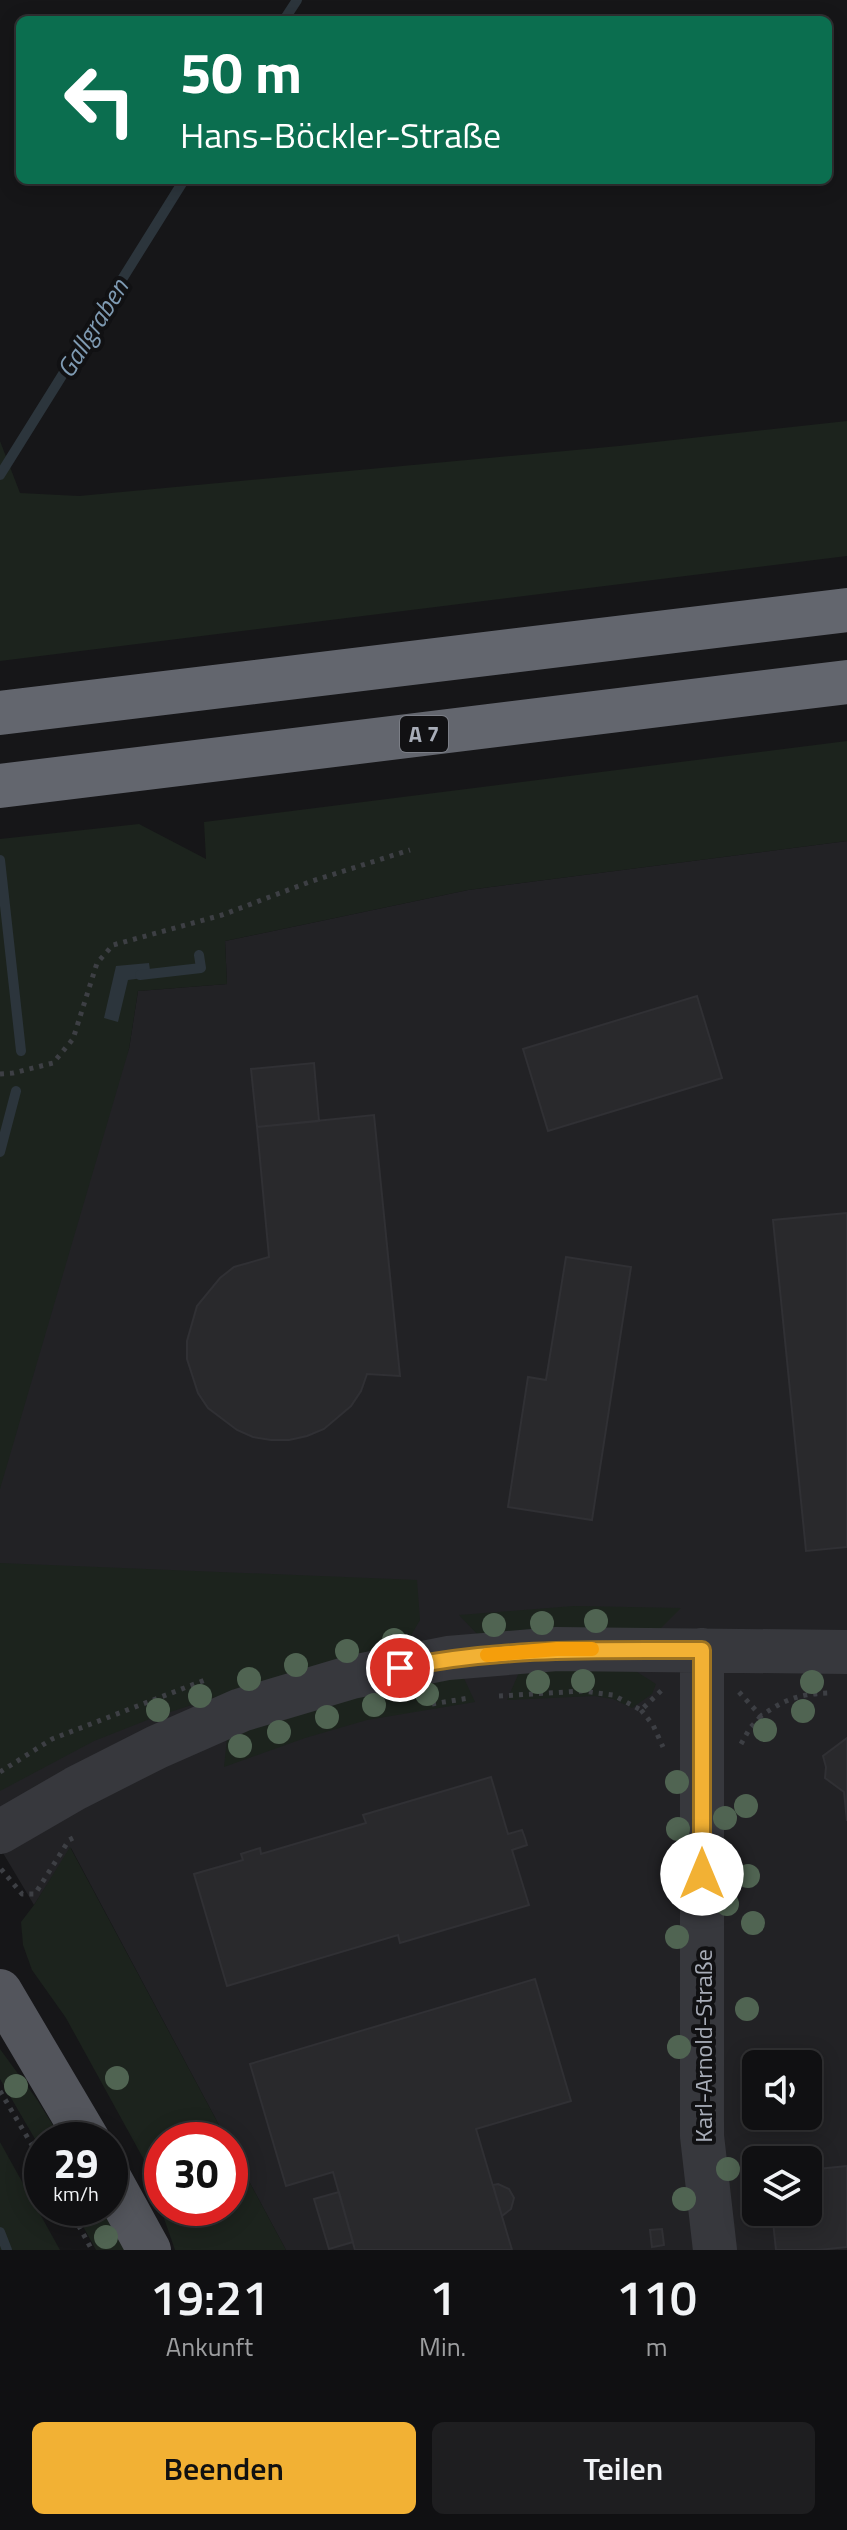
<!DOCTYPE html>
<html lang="de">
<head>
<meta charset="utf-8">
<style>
	:root { --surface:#101012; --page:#1e1e20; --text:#f1f3f6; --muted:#9c9d9f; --line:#303032; --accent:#f2b134 }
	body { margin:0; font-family:"Titillium Web",sans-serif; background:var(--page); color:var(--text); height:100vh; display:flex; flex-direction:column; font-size:30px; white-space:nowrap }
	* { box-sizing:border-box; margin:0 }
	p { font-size:26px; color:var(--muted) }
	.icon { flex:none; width:44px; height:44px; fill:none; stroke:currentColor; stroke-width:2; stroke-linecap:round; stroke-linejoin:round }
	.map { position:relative; height:2250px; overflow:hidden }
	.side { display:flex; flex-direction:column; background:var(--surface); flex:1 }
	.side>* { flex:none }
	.banner { position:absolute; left:16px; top:16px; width:816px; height:168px; border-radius:12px; box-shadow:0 4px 20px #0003,0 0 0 2px var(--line); background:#0b6e4f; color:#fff; overflow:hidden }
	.buttons { position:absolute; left:742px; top:2050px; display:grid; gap:16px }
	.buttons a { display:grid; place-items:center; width:80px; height:80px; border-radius:12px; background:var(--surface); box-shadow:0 4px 20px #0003,0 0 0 2px var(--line); font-size:40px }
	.speed { position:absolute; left:24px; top:2122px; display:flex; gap:16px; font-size:40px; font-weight:700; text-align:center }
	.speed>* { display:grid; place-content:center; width:104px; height:104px; border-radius:50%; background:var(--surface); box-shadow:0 4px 20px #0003,0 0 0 2px var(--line); line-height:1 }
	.speed small { font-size:20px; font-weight:400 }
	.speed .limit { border:12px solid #d22; background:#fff; color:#111 }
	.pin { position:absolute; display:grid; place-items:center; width:68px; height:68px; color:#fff; margin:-34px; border:4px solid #fff; border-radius:50%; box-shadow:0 2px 8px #0007 }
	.me { position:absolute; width:88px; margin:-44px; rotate:0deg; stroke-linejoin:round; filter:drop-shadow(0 0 6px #0008) }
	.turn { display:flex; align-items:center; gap:28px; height:168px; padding:0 32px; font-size:36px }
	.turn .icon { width:104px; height:104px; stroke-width:2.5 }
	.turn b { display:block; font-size:56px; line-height:68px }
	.eta { display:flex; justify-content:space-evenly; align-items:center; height:136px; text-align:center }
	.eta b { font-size:48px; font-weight:600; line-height:56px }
	.button { display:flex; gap:16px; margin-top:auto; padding:16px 32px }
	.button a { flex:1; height:92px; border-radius:12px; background:var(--accent); color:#111; font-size:32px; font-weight:600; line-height:92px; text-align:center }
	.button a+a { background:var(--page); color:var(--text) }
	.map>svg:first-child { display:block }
</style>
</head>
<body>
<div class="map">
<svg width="847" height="2250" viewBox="0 0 847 2250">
	<rect width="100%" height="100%" fill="#161618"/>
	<!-- built -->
	<path fill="#222225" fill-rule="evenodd" d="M847 841V2250H286L230 2146V2140H227L71 1848 34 1905 0 1848V1296L129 1049 138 991 227 984 225 941 468 890ZM756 2064H808V2116H756ZM756 2160H808V2212H756Z"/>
	<!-- green -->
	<path fill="#1c231d" d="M847 421V556L0 661V441L20 493 79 496 619 446Z
		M847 741V841L468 890 225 941 227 984 138 991 129 1049 0 1489V839L139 824 206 859 204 822Z
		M0 1563 417 1580 420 1620 406 1644 250 1686 155 1717 94 1741 0 1791Z
		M574 1606 681 1608 659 1630 478 1635 459 1615Z
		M521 1668H617L637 1672 656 1684 652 1694 632 1708 613 1699 594 1696 507 1700Z
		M462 1674 475 1702 367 1720 305 1738 224 1767 227 1738 316 1705Z
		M70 1847 227 2140H162V2208H230V2146L286 2250H175L143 2158 66 2018 32 1970 23 1945 21 1922 34 1905Z
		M0 2049 38 2101 62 2140H42V2151L0 2079Z
		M0 2142 60 2250H0Z
		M73 2208H103L127 2250H96Z"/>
	<!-- water -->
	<path fill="#2c353c" d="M149 963 151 977 128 980 118 1022 104 1018 116 966Z"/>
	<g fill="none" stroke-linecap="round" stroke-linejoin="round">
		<!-- stream -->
		<path stroke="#2c353c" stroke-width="10" d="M284 20 297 0
			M0 475 184 180
			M0 860 21 1051
			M140 975 201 968 199 955
			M0 1152 16 1091
			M0 2232 7 2250"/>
	</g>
	<!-- building -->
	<path fill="#29292c" stroke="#303034" stroke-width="2" d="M697 996 722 1078 548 1131 523 1049Z
		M314 1063 319 1121 257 1127 251 1069Z
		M374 1115 400 1376 367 1374 361 1391 351 1406 324 1429 307 1436 289 1440H271L253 1437 237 1430 208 1408 198 1393 187 1359V1341L197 1306 220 1278 234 1267 269 1257 257 1127Z
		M847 1213V1547L806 1551 773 1220Z
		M566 1257 631 1267 592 1520 508 1507 528 1377 546 1380Z
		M847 1738V1821L844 1792 825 1778 826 1767 823 1756Z
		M491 1777 508 1834 522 1830 525 1838 527 1845 512 1850 529 1905 400 1943 398 1935 227 1986 194 1874 243 1860 241 1854 260 1848 261 1854 366 1823 363 1815Z
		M535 1979 571 2101 476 2129 512 2250H355L333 2172 286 2186 250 2064Z
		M847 2166V2247L818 2250H776L772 2212H808V2170Z
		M498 2184 509 2189 514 2198 511 2209 502 2216 493 2185Z
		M339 2192 353 2242 329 2249 314 2199Z
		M662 2229 664 2245 652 2247 650 2230Z"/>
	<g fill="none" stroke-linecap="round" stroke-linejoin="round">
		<!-- path -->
		<path stroke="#3d3f44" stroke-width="5" stroke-dasharray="4 6" stroke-linecap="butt" d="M0 1074 13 1073 53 1063 73 1039 97 963 113 945 222 915 312 881 410 850
			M739 1692 761 1716C785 1699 799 1694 829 1693
			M499 1696 582 1691 613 1695 641 1710 664 1688
			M432 1704 469 1698
			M641 1710 653 1725 663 1747
			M741 1744 750 1728 761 1716
			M0 1772 52 1739 205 1680
			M1 1869 22 1894H35L69 1840 73 1838
			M0 2091 42 2162
			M69 2208 92 2250"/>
		<!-- minor -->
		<path stroke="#37383d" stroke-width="44" d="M702 1650V2136L715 2250
			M0 1832 76 1788 157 1747 241 1710 352 1677 448 1658 557 1649 847 1652"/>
		<!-- major -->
		<path stroke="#53555c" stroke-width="44" d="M0 1991 88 2140
			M110 2179 149 2250"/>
		<!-- highway -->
		<path stroke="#63666e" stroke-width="44" d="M0 713 847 610
			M0 786 847 682"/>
	</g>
	<!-- trees -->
	<g fill="#506452">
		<circle cx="596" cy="1621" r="12"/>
		<circle cx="542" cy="1623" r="12"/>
		<circle cx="494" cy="1625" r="12"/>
		<circle cx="394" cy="1640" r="12"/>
		<circle cx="347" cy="1651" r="12"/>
		<circle cx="296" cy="1665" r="12"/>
		<circle cx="249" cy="1679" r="12"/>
		<circle cx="583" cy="1681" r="12"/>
		<circle cx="538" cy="1682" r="12"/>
		<circle cx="812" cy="1682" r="12"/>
		<circle cx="427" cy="1694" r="12"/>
		<circle cx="200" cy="1696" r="12"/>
		<circle cx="374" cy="1705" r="12"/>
		<circle cx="158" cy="1710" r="12"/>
		<circle cx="803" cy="1711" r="12"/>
		<circle cx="327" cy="1717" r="12"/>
		<circle cx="765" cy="1730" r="12"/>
		<circle cx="279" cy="1732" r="12"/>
		<circle cx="240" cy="1746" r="12"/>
		<circle cx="677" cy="1782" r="12"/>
		<circle cx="746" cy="1806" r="12"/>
		<circle cx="725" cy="1818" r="12"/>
		<circle cx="678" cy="1829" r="12"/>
		<circle cx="677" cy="1873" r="12"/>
		<circle cx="748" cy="1876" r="12"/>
		<circle cx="727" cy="1904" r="12"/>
		<circle cx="753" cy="1923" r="12"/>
		<circle cx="677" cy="1937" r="12"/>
		<circle cx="747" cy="2009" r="12"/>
		<circle cx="679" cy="2047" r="12"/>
		<circle cx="117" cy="2078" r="12"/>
		<circle cx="16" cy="2086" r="12"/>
		<circle cx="728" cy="2169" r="12"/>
		<circle cx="684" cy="2199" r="12"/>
		<circle cx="106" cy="2237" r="12"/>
	</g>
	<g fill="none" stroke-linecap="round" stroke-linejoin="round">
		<!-- route casing -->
		<g stroke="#9d7322" stroke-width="20">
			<path id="route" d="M400 1668C500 1647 601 1650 702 1650V1874"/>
		</g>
		<!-- route -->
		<use href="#route" stroke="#f2b134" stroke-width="14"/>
		<!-- slow -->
		<path stroke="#f59e0b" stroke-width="14" d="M487 1655 557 1649H592"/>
	</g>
	<g text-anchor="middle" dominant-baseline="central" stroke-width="8" stroke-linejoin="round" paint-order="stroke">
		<!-- shield labels -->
		<rect fill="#111113" stroke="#7b7e86" stroke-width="2" x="400" y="716" width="48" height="36" rx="6"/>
		<g font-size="22" font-weight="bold" fill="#a8adb8">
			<text x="424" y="734">A 7</text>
		</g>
		<!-- street labels -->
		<g font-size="24" fill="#a8adb8" stroke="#111113">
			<text transform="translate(703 2046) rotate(-90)">Karl-Arnold-Straße</text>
		</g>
		<!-- water labels -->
		<g font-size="26" font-style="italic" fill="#7f9bb3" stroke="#111113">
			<text transform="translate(92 328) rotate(-58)">Gallgraben</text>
		</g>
	</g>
</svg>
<div class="buttons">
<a><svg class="icon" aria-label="sound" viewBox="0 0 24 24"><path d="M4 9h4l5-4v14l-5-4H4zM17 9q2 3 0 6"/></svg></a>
<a><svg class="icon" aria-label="layers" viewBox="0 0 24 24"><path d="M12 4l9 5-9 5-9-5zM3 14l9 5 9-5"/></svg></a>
</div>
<div class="speed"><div>29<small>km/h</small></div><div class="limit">30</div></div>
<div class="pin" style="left:400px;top:1668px;background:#d93025"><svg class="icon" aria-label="arrive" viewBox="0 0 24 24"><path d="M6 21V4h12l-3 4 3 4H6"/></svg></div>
<svg class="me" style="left:702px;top:1874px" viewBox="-20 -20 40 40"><circle r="19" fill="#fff"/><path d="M0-13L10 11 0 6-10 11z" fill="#f2b134"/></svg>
<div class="banner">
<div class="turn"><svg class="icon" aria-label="left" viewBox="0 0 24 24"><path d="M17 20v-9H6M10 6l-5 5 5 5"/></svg><div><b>50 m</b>Hans-Böckler-Straße</div></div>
</div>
</div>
<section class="side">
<div class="eta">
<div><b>19:21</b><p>Ankunft</p></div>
<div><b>1</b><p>Min.</p></div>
<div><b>110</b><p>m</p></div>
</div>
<div class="button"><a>Beenden</a><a>Teilen</a></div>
</section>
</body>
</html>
